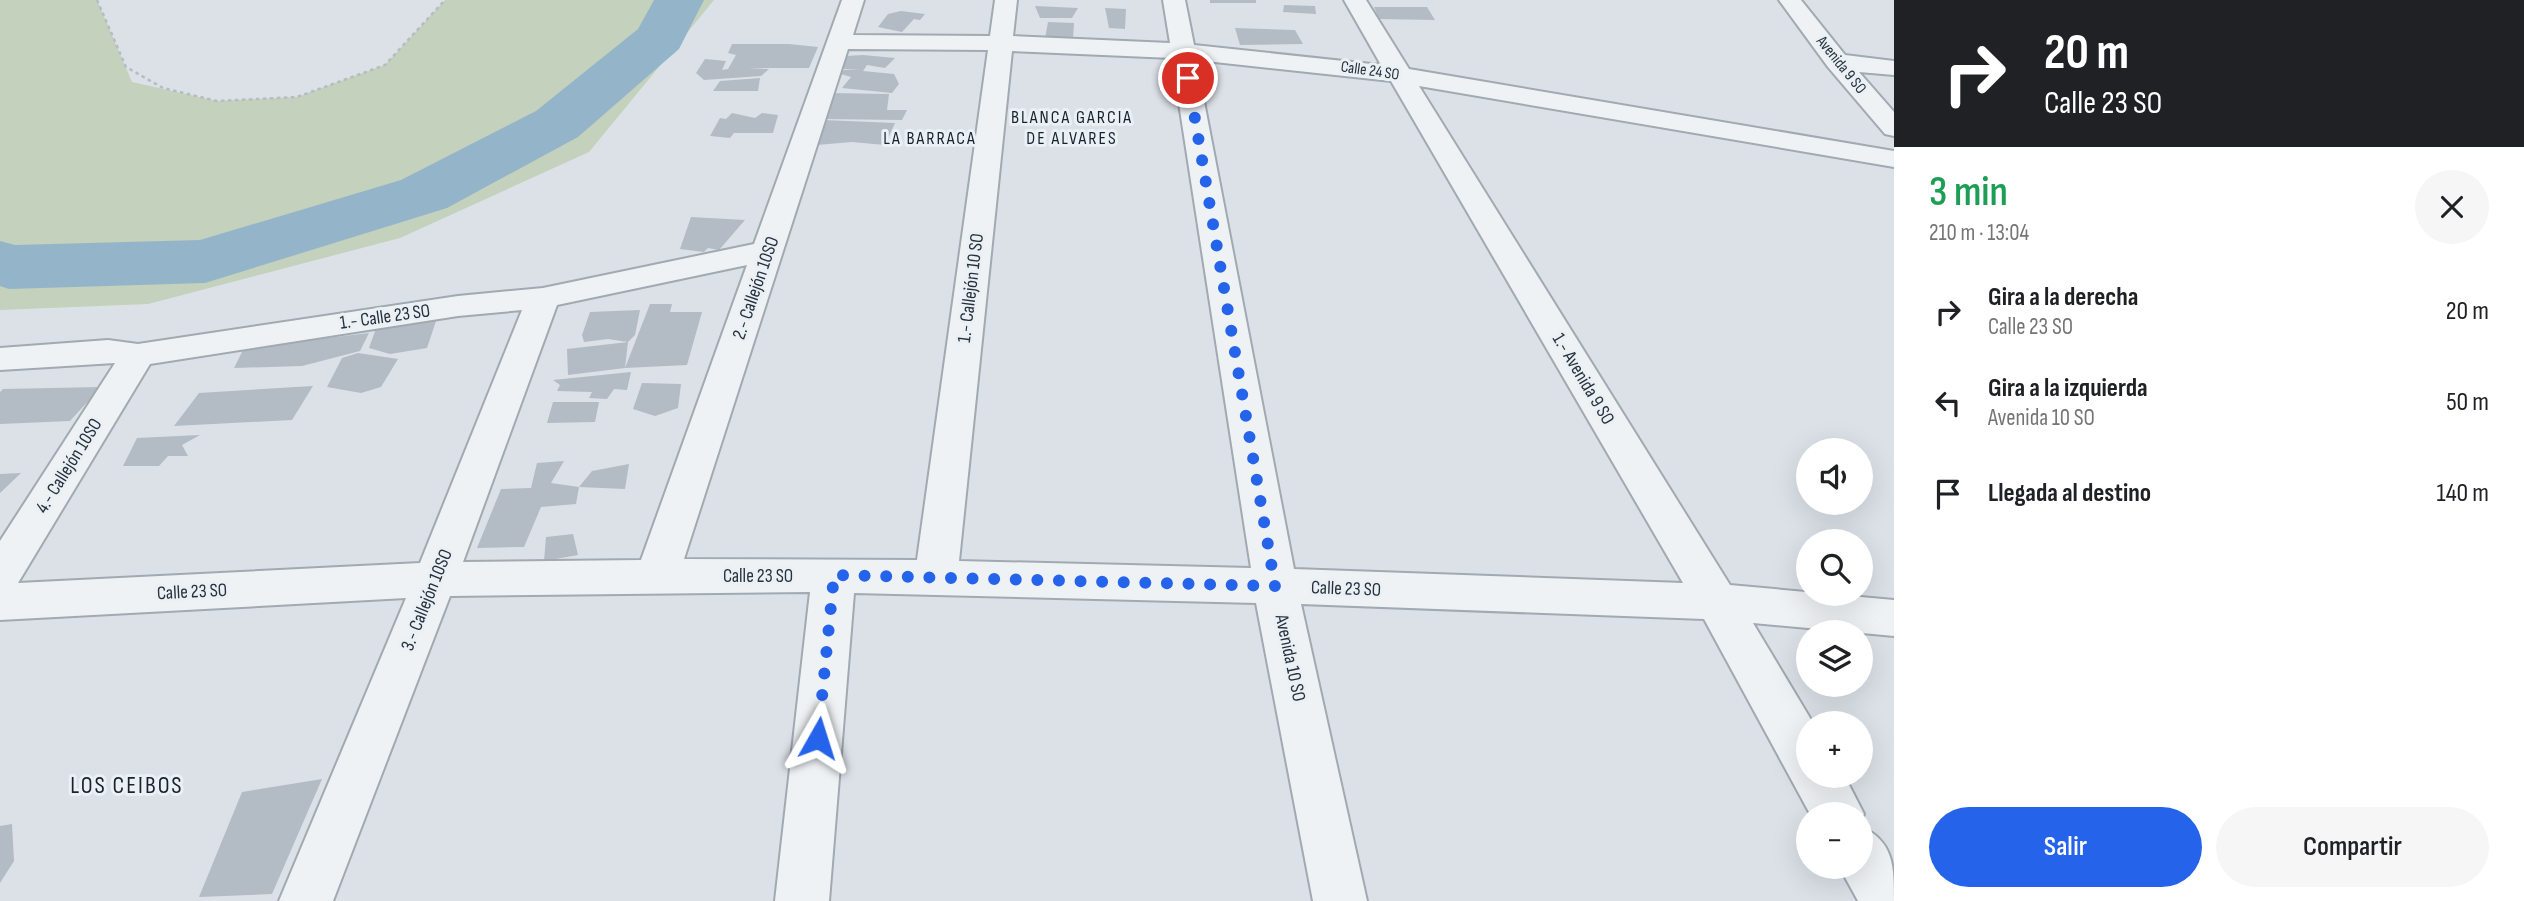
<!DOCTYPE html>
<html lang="es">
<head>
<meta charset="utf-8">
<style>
	:root { --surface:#fff; --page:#f6f6f6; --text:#202124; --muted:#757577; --accent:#2563eb }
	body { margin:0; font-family:"Sofia Sans Condensed",sans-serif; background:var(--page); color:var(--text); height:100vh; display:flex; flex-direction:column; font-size:26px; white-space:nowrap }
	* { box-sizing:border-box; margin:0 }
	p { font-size:23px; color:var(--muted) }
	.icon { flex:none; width:38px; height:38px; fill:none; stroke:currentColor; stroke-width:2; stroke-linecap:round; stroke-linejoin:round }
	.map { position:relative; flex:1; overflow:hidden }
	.drawer { display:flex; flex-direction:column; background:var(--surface); width:630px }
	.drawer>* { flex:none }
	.top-card { background:#202124; color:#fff; overflow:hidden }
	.tools { position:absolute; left:1796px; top:438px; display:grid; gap:14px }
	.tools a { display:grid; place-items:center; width:77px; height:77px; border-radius:50%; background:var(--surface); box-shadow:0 7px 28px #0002; font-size:35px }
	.pin { position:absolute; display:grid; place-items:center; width:60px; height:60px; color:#fff; margin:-30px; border:4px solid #fff; border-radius:50%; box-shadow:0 2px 7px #0007 }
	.me { position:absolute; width:77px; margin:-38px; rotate:6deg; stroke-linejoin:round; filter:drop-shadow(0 0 5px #0008) }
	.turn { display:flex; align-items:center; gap:24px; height:147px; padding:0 35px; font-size:32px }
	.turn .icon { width:91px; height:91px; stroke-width:2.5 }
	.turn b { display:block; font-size:49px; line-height:60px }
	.round { display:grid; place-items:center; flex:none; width:74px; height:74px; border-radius:37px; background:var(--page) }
	.overview { display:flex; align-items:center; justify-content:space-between; height:119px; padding:0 35px }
	h1 { font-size:42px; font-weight:600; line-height:52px; color:#1e9e55 }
	.button { display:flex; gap:14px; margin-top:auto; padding:14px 35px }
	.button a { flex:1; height:80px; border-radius:42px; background:var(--accent); color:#fff; font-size:28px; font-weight:600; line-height:80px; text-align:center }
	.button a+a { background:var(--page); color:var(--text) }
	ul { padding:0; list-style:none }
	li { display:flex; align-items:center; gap:21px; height:91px; padding:0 35px }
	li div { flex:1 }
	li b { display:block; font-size:26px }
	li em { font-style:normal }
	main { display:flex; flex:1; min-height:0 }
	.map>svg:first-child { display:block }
</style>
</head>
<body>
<main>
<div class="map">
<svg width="1894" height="901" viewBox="0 0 1894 901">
	<rect width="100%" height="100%" fill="#dbe1e7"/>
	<!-- green -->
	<path fill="#c4d1bc" d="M0 0H97L132 82 217 101 297 97 385 65 445 0H714L589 152 400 238 148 304 0 310Z"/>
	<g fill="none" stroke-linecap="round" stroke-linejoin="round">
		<!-- river -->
		<path fill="#94b5c9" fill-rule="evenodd" d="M654 0H704L679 49 578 137 447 208 205 283 9 289 0 286V241L15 245 200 240 401 180 536 111 638 29Z"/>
	</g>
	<!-- building -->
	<path fill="#b3bbc4" d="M1210 0H1256V3H1210Z
		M1284 5 1315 6 1316 14 1283 12Z
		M1035 6 1078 8 1072 18H1040Z
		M1374 7H1427L1435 20 1379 19Z
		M1105 8 1126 9 1125 29 1109 28Z
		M901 11 925 14 920 20 914 19 902 32 878 27 888 14Z
		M1048 22 1074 23 1073 39 1045 38Z
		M1235 28 1295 30 1303 44 1240 45Z
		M732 44H789L818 47 809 68H748L769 69 761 76 704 80 696 73 705 59 726 61 722 70 728 69 736 55 728 53Z
		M863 55 895 58 885 68 867 65 863 71 894 74 899 84 892 93 842 88 851 77 841 74 844 70H860L843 69 840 63 846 56Z
		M760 78 758 91H713L720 81Z
		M829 93 889 94 887 110H907L902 120 823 119Z
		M732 113 755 118 762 113 778 115 773 133H734L730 138 710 136 720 118 726 119Z
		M823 120 895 123 885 145 852 142 817 145Z
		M691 217 745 220 719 250 708 248 704 252 680 249Z
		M650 304H672L670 312H702L687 365 625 368 568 375 567 349 628 342 608 339 584 342 582 335 590 312 640 310 635 335 628 342 625 368Z
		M437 318 427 348 390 354 369 348 378 323Z
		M369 333 360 351 302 366 234 368 244 348Z
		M358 353 398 359 381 387 361 393 327 387 342 358Z
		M631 372 627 390 614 389 607 399 589 398 592 392 557 391 560 385 553 380Z
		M642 383 681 384 678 408 655 416 633 409Z
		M313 386 292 420 174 426 199 393Z
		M101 387 70 421 0 424V392L3 389Z
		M553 402H599L595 422 547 423Z
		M200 435 182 445 188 456H168L159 466H123L137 438Z
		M564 461 551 483 579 487 576 504 541 507 524 547 477 548 501 489 531 488 537 463Z
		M629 464 625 489 579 487 592 471Z
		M21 473 0 493V474Z
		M573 534 578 555 544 561 546 537Z
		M322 779 272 894 199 897 242 792Z
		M12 824 14 861 0 883V826Z"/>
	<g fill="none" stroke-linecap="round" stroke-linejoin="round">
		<!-- minor casing -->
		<g stroke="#a1a9b1" stroke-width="4">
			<path id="minor" d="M842 0H864L853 35 990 36 995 0H1017L1013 36 1170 43 1163 0H1185L1194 45 1381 65 1344 0H1366L1409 69 1894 151V167L1419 86 1730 585 1894 600V636L1753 623 1813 723H1808V775H1844L1864 814 1860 822V814H1810L1704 619 1301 604 1367 901H1313L1256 603 854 593 829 901H775L810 592 450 596 333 901H279L406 598 0 620V541L115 363 0 370V348L108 340 138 344 458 296 543 288 754 244ZM848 49 988 50 917 560 684 559ZM1012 51 1172 58 1251 568 959 561ZM1196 60 1391 81 1683 583 1294 569ZM747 265 641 560 463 562 557 305ZM522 310 420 563 18 583 150 364 458 316Z
				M1779 0H1801L1845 55 1894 61V75L1859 72 1894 112V136L1885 134 1828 67Z
				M1860 826C1894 841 1894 866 1894 901H1858L1841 870 1839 866H1860Z"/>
		</g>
		<!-- path -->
		<path stroke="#b6bcc1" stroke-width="2.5" stroke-dasharray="3.5 3.5" stroke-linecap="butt" d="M97 0 126 67 163 88 217 101 297 97 385 65 445 0"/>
		<!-- minor -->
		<use href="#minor" fill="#eef2f5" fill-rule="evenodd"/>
	</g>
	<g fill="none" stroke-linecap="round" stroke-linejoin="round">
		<!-- route -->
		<path stroke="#2563eb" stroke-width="12" stroke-dasharray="0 21.6" d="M818 738 834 575 1275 586 1188 78"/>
	</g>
	<g text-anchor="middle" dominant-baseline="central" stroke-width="6" stroke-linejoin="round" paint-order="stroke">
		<!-- far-street labels -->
		<g font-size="16" fill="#25313d" stroke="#ebf0f4">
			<text transform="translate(1841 65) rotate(51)">Avenida 9 SO</text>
			<text transform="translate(1370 71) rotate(8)">Calle 24 SO</text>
		</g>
		<!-- far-neighbourhood labels -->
		<g font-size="18" letter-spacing="2" fill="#17222e" stroke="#ebf0f4">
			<text x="1072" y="117">BLANCA GARCIA<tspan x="1072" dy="21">DE ALVARES</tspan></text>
			<text x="930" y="138">LA BARRACA</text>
		</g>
		<!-- street labels -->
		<g font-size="19" fill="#25313d" stroke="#ebf0f4">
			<text transform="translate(756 288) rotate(-71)">2.- Callejón 10SO</text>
			<text transform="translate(971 288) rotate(-83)">1.- Callejón 10 SO</text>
			<text transform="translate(385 317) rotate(-8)">1.- Calle 23 SO</text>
			<text transform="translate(1583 379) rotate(59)">1.- Avenida 9 SO</text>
			<text transform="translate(69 466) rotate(-58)">4.- Callejón 10SO</text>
			<text x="758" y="576">Calle 23 SO</text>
			<text transform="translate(1346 589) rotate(2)">Calle 23 SO</text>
			<text transform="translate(192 592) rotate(-3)">Calle 23 SO</text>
			<text transform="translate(427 600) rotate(-68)">3.- Callejón 10SO</text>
			<text transform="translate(1290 658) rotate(78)">Avenida 10 SO</text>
		</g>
		<!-- near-neighbourhood labels -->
		<g font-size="24" letter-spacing="2" fill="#17222e" stroke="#ebf0f4">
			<text x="127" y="785">LOS CEIBOS</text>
		</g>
	</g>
</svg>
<div class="tools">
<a><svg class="icon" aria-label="sound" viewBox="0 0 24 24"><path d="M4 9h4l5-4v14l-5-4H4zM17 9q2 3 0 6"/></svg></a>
<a><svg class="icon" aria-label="search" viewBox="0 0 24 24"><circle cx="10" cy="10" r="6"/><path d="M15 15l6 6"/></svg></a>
<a><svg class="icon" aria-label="layers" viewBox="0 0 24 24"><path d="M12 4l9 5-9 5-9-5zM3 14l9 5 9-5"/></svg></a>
<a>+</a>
<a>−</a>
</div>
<div class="pin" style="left:1188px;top:78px;background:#d93025"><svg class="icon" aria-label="arrive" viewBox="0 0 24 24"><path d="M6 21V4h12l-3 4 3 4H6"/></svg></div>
<svg class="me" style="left:818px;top:738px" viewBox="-20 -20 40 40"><path d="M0-17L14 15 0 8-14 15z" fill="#2563eb" stroke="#fff" stroke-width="4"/></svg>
</div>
<section class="drawer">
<div class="top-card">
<div class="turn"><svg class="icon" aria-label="right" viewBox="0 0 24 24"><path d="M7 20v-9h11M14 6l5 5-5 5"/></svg><div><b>20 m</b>Calle 23 SO</div></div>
</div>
<div class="overview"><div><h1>3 min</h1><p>210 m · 13:04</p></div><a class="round"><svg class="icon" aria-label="close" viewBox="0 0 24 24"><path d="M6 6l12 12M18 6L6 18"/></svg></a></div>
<ul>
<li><svg class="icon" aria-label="right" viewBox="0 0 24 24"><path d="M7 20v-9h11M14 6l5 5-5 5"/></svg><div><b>Gira a la derecha</b><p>Calle 23 SO</p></div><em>20 m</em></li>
<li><svg class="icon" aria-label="left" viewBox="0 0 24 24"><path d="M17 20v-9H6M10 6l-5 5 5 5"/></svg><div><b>Gira a la izquierda</b><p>Avenida 10 SO</p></div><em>50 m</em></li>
<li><svg class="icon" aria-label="arrive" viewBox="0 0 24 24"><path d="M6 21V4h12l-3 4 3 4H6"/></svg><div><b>Llegada al destino</b></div><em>140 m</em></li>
</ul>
<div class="button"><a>Salir</a><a>Compartir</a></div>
</section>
</main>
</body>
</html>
